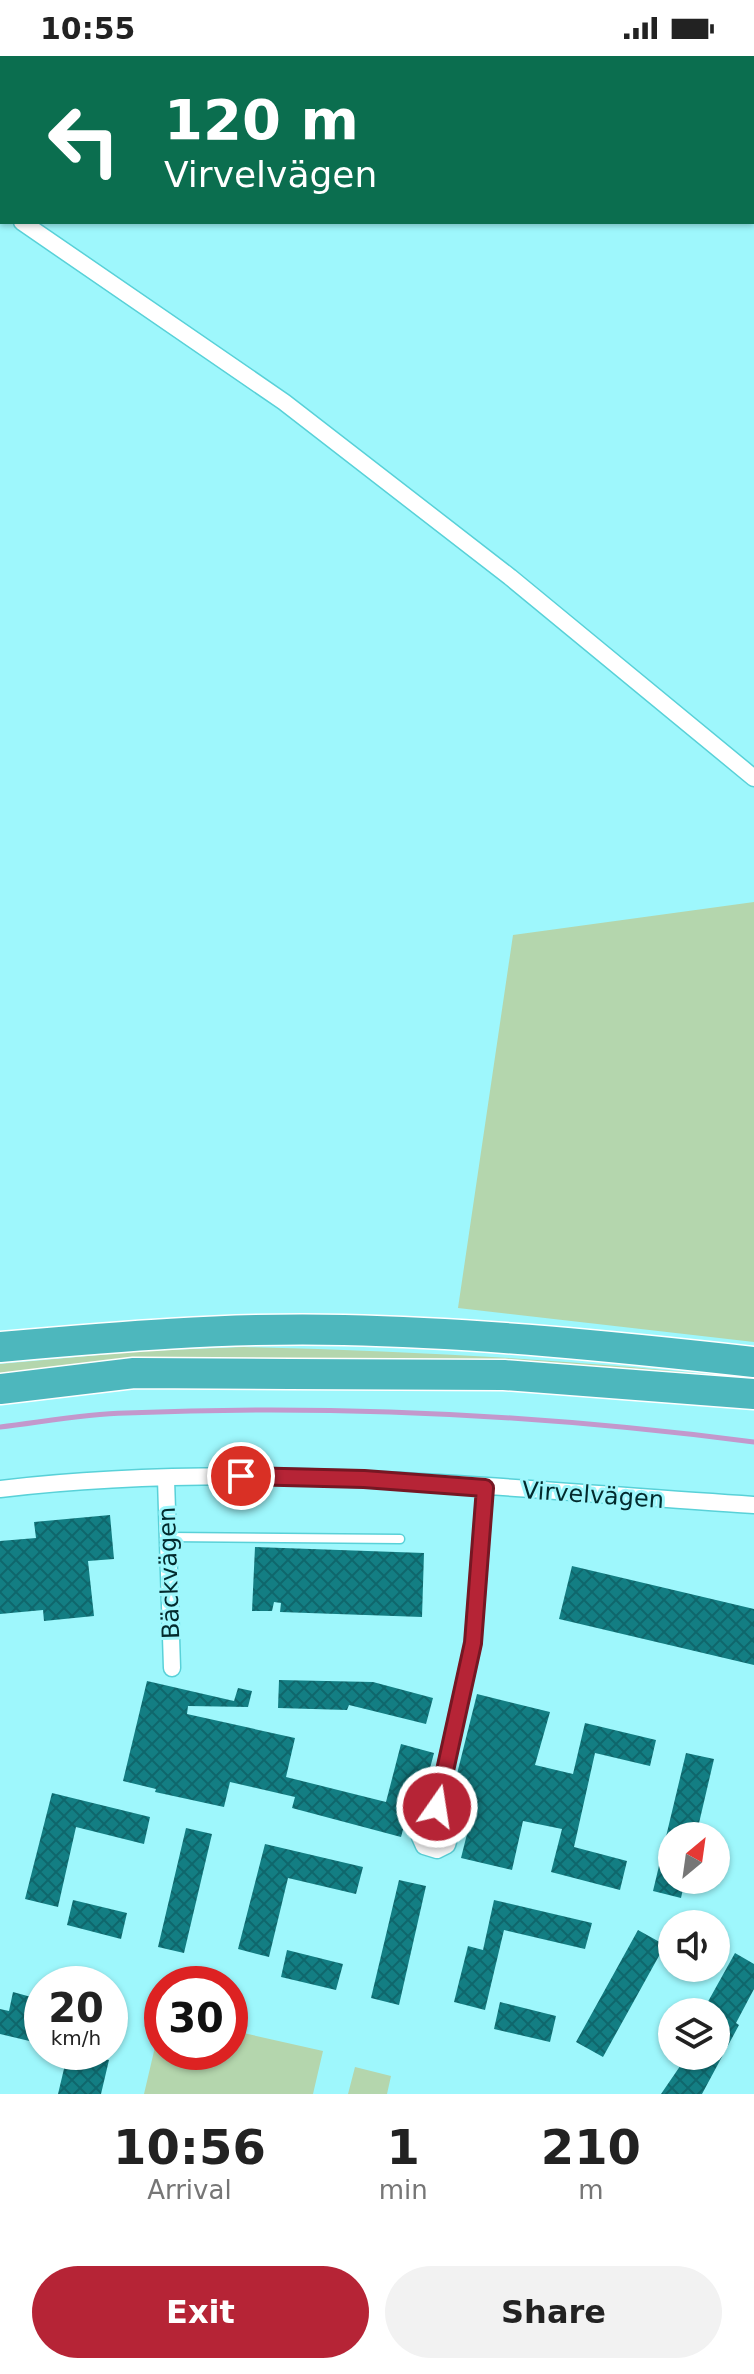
<!DOCTYPE html>
<html lang="en">
<head>
<meta charset="utf-8">
<style>
	:root { --surface:#fff; --page:#f2f2f2; --text:#222; --muted:#767676; --accent:#b62436 }
	body { margin:0; font-family:"DejaVu Sans",sans-serif; background:var(--page); color:var(--text); height:100vh; display:flex; flex-direction:column; font-size:30px; white-space:nowrap }
	* { box-sizing:border-box; margin:0 }
	p { font-size:26px; color:var(--muted) }
	.icon { flex:none; width:44px; height:44px; fill:none; stroke:currentColor; stroke-width:2; stroke-linecap:round; stroke-linejoin:round }
	.map { position:relative; height:2038px; overflow:hidden }
	.details { display:flex; flex-direction:column; background:var(--surface); flex:1 }
	.details>* { flex:none }
	.hud { position:absolute; left:0px; top:0px; width:754px; height:168px; box-shadow:0 2px 6px #0004; background:#0b6e4f; color:#fff; overflow:hidden }
	.needle { width:52px; rotate:29deg }
	.fabs { position:absolute; left:658px; top:1766px; display:grid; gap:16px }
	.fabs a { display:grid; place-items:center; width:72px; height:72px; border-radius:50%; background:var(--surface); box-shadow:0 2px 6px #0004; font-size:40px }
	.speed { position:absolute; left:24px; top:1910px; display:flex; gap:16px; font-size:40px; font-weight:700; text-align:center }
	.speed>* { display:grid; place-content:center; width:104px; height:104px; border-radius:50%; background:var(--surface); box-shadow:0 2px 6px #0004; line-height:1 }
	.speed small { font-size:20px; font-weight:400 }
	.speed .limit { border:12px solid #d22; background:#fff; color:#111 }
	.pin { position:absolute; display:grid; place-items:center; width:68px; height:68px; color:#fff; margin:-34px; border:4px solid #fff; border-radius:50%; box-shadow:0 2px 8px #0007 }
	.me { position:absolute; width:88px; margin:-44px; rotate:13deg; stroke-linejoin:round; filter:drop-shadow(0 0 6px #0008) }
	.turn { display:flex; align-items:center; gap:28px; height:168px; padding:0 32px; font-size:36px }
	.turn .icon { width:104px; height:104px; stroke-width:2.5 }
	.turn b { display:block; font-size:56px; line-height:68px }
	.eta { display:flex; justify-content:space-evenly; align-items:center; height:136px; text-align:center }
	.eta b { font-size:48px; font-weight:600; line-height:56px }
	.cta { display:flex; gap:16px; margin-top:auto; padding:16px 32px }
	.cta a { flex:1; height:92px; border-radius:48px; background:var(--accent); color:#fff; font-size:32px; font-weight:600; line-height:92px; text-align:center }
	.cta a+a { background:var(--page); color:var(--text) }
	.status { display:flex; justify-content:space-between; align-items:center; height:56px; padding:0 40px; background:var(--surface); direction:ltr }
	.status svg { height:22px; fill:currentColor }
	.map>svg:first-child { display:block }
</style>
</head>
<body>
<div class="status"><b>10:55</b><svg viewBox="0 0 49 12"><path d="M0 12V9h3v3zM5 12V6h3v6zM10 12V3h3v9zM15 12V0h3v12zM26 1h20v11H26zM47 4h2v5h-2z"/></svg></div>
<div class="map">
<svg width="754" height="2038" viewBox="0 0 754 2038">
	<defs>
		<pattern id="building-cross-hatch" width="8" height="8" patternUnits="userSpaceOnUse" patternTransform="scale(2)"><rect width="8" height="8" fill="#137e83"/><path d="M0 0l8 8M0 8l8-8" fill="none" stroke="#0f676c"/></pattern>
	</defs>
	<rect width="100%" height="100%" fill="#9ef7fc"/>
	<!-- green -->
	<path fill="#b4d6ad" d="M754 846V1286L458 1252 513 879Z
		M244 1291C415 1295 584 1304 754 1323H0V1308L143 1295Z
		M162 1961V1996H230V1974L323 1995 313 2038H144Z
		M355 2011 391 2020 387 2038H348Z"/>
	<g fill="none" stroke-linecap="round" stroke-linejoin="round">
		<!-- stream -->
		<path stroke="#c398cc" stroke-width="5" d="M0 1371C42 1366 84 1358 126 1357 336 1348 546 1359 754 1386"/>
	</g>
	<!-- building -->
	<path fill="url(#building-cross-hatch)" d="M110 1459 114 1503 88 1505 94 1560 44 1565 43 1554 0 1558V1485L36 1482 34 1466Z
		M255 1491 424 1497 422 1561 280 1556 281 1547 274 1546 272 1555H252Z
		M572 1510 754 1553V1609L559 1563Z
		M279 1624 373 1626 433 1642 426 1668 349 1649 347 1654 278 1652Z
		M147 1625 234 1645 238 1632 252 1635 248 1651 188 1650 187 1658 295 1682 286 1721 386 1746 401 1688 434 1697 423 1739 413 1737 401 1781 292 1752 295 1741 230 1726 224 1751 155 1736 156 1733 123 1725Z
		M477 1638 550 1656 535 1709 573 1718 585 1667 656 1684 650 1710 595 1697 574 1791 627 1805 620 1834 551 1816 562 1773 523 1765 512 1814 461 1802 470 1766 447 1758Z
		M686 1697 714 1703 696 1780H672V1824H685L681 1842 653 1835Z
		M52 1737 150 1761 144 1788 76 1771 58 1851 25 1843Z
		M186 1772 212 1778 184 1897 158 1891Z
		M265 1788 363 1811 356 1838 288 1822 269 1901 238 1893Z
		M399 1824 426 1830 399 1949 371 1942Z
		M73 1844 127 1857 121 1883 67 1869Z
		M494 1844 592 1867 585 1893 504 1874 485 1954 454 1946 468 1890 483 1894Z
		M638 1874 665 1889 603 2001 576 1986Z
		M287 1894 343 1908 336 1934 281 1921Z
		M735 1897 754 1908V1933L736 1967 739 1969 702 2038H661L687 2000H716V1956L705 1951Z
		M13 1936 42 1944V1988L0 1978V1953L9 1955Z
		M500 1946 556 1960 550 1986 494 1973Z
		M68 1996 109 2004 101 2038H58Z"/>
	<g fill="none" stroke-linecap="round" stroke-linejoin="round">
		<!-- service casing -->
		<g stroke="#59d1d8" stroke-width="11">
			<path id="service" d="M168 1481 400 1483"/>
		</g>
		<!-- minor casing -->
		<g stroke="#59d1d8" stroke-width="19">
			<path id="minor" d="M0 151 2 153
				M22 166 284 346 510 521 754 722
				M166 1423 172 1612
				M0 1433C250 1403 504 1433 754 1449
				M434 1764 446 1769 450 1779 447 1789 437 1794 424 1790 420 1781 424 1768 434 1764 473 1587 485 1432"/>
		</g>
		<!-- motorway casing -->
		<g stroke="#fff" stroke-width="33">
			<path id="motorway" d="M0 1291C114 1281 229 1271 344 1274 481 1277 618 1291 754 1306
				M0 1333 134 1317 290 1318 504 1319 754 1338"/>
		</g>
		<!-- service -->
		<use href="#service" stroke="#fff" stroke-width="8"/>
		<!-- minor -->
		<use href="#minor" stroke="#fff" stroke-width="16"/>
		<!-- motorway -->
		<use href="#motorway" stroke="#4db7bd" stroke-width="30"/>
	</g>
	<g fill="none" stroke-linecap="round" stroke-linejoin="round">
		<!-- route casing -->
		<g stroke="#761723" stroke-width="20">
			<path id="route" d="M241 1420 364 1423 485 1432 473 1587 437 1751"/>
		</g>
		<!-- route -->
		<use href="#route" stroke="#b62436" stroke-width="14"/>
	</g>
	<g text-anchor="middle" dominant-baseline="central" stroke-width="6" stroke-linejoin="round" paint-order="stroke">
		<!-- street labels -->
		<g font-size="24" fill="#022a2d" stroke="#9ef7fc">
			<text transform="translate(593 1439) rotate(4)">Virvelvägen</text>
			<text transform="translate(169 1517) rotate(-92)">Bäckvägen</text>
		</g>
	</g>
</svg>
<div class="fabs">
<a><svg class="needle" viewBox="-14 -14 28 28"><path d="M0-13l5 13h-10z" fill="#e53935"/><path d="M0 13l5-13h-10z" fill="#767676"/></svg></a>
<a><svg class="icon" aria-label="sound" viewBox="0 0 24 24"><path d="M4 9h4l5-4v14l-5-4H4zM17 9q2 3 0 6"/></svg></a>
<a><svg class="icon" aria-label="layers" viewBox="0 0 24 24"><path d="M12 4l9 5-9 5-9-5zM3 14l9 5 9-5"/></svg></a>
</div>
<div class="speed"><div>20<small>km/h</small></div><div class="limit">30</div></div>
<div class="pin" style="left:241px;top:1420px;background:#d93025"><svg class="icon" aria-label="arrive" viewBox="0 0 24 24"><path d="M6 21V4h12l-3 4 3 4H6"/></svg></div>
<svg class="me" style="left:437px;top:1751px" viewBox="-20 -20 40 40"><circle r="17" fill="#b62436" stroke="#fff" stroke-width="3"/><path d="M0-11L8 9 0 5-8 9z" fill="#fff"/></svg>
<div class="hud">
<div class="turn"><svg class="icon" aria-label="left" viewBox="0 0 24 24"><path d="M17 20v-9H6M10 6l-5 5 5 5"/></svg><div><b>120 m</b>Virvelvägen</div></div>
</div>
</div>
<section class="details">
<div class="eta">
<div><b>10:56</b><p>Arrival</p></div>
<div><b>1</b><p>min</p></div>
<div><b>210</b><p>m</p></div>
</div>
<div class="cta"><a>Exit</a><a>Share</a></div>
</section>
</body>
</html>
